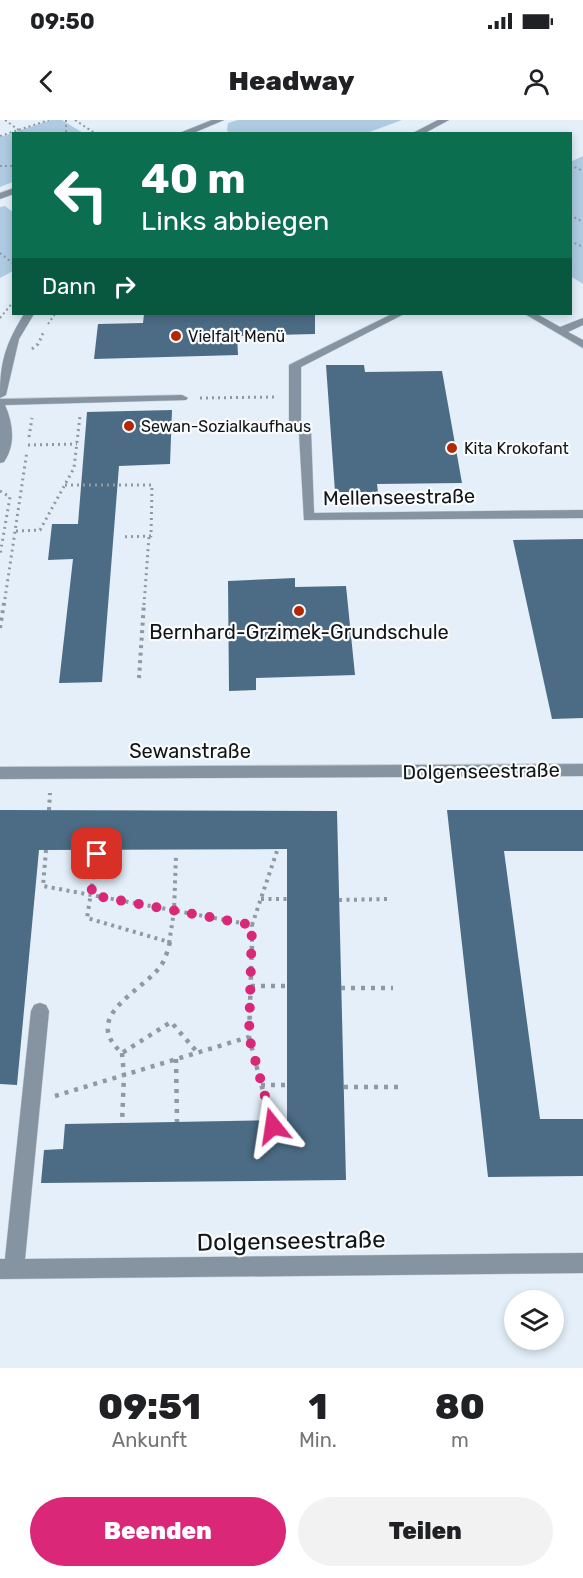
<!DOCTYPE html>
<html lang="de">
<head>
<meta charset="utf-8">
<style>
	:root { --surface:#fff; --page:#f2f2f2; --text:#202124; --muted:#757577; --accent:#db2777 }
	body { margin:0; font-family:Rubik,sans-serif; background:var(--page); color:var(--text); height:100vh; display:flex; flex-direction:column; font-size:22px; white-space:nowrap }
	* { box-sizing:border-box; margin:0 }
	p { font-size:20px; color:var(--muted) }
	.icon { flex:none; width:33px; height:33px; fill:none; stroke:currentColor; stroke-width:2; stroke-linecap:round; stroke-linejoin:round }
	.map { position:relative; height:1248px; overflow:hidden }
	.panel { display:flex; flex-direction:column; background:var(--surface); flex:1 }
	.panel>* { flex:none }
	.banner { position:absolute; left:12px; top:12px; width:560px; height:183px; border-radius:0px; box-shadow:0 3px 9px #0003; background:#0b6e4f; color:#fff; overflow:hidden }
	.tools { position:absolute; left:504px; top:1170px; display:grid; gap:12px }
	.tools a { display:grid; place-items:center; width:60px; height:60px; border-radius:50%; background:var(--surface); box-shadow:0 3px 9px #0003; font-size:30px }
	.pin { position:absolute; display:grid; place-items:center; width:51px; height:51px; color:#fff; margin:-26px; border-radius:12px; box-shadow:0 3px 9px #0006 }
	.me { position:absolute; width:66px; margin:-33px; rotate:345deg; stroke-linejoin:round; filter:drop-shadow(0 0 4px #0008) }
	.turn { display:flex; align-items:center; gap:21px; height:126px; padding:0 30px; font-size:27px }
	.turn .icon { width:78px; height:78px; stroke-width:2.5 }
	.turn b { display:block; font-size:42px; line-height:51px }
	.then { display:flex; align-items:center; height:57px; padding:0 30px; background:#0003; gap:12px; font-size:22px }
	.eta { display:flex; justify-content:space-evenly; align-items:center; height:102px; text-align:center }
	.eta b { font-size:36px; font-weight:800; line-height:42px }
	.cta { display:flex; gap:12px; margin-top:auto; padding:12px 30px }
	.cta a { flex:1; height:69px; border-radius:36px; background:var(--accent); color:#fff; font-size:24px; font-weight:800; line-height:69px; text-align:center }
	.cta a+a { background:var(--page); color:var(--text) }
	.status { display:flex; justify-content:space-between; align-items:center; height:42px; padding:0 30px; background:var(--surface); direction:ltr }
	.status svg { height:16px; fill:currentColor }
	header { display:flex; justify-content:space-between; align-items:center; height:78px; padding:0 30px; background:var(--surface); font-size:27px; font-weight:800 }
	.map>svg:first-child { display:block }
</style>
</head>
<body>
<div class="status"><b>09:50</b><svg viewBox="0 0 49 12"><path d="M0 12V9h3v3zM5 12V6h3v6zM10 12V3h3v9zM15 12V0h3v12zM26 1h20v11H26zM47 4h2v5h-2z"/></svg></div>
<header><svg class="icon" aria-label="back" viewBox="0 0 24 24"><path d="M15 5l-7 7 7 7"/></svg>Headway<svg class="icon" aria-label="person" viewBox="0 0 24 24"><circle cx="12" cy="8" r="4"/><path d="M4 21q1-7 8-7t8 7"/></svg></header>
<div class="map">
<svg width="583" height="1248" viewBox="0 0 583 1248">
	<rect width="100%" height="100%" fill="#e4eff9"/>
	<!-- green -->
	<path fill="#afcbe2" d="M51 0H62L83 13 14 14 13 62 0 67V17Z
		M238 0H402L367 13 234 14 227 11 228 3Z
		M583 36V164L570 156V42Z
		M5 86 13 92V151L0 158V87Z"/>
	<!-- building -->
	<path fill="#4c6c85" d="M144 194H315V214L237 216 238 235 94 239 98 204 143 203Z
		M326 245H364L365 252 442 251 462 363 377 364 378 372H335Z
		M172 290 170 344 119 346 102 562 59 563 73 439 48 440 52 404H78L87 292Z
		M583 419V598L552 599 513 420Z
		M295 458V467L346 466 355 555 256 558V570L229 571 228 461Z
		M0 690 337 691 346 1060 41 1063 44 1030 63 1029 65 1004 287 1000V729L39 730 17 965 0 964Z
		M447 690H583V731H504L540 999H583V1056L488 1057Z"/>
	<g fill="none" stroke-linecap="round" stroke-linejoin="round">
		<!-- minor casing -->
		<g stroke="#c2ccd5" stroke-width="1">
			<path id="minor" d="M212 0H224L191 14H177Z
				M438 0H449L423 14H411Z
				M14 68V74L0 79V73Z
				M24 194H34L19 219 6 275 0 278C0 242 5 225 24 194Z
				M392 194H404L301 247V302L311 311 314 393 583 390V398L304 400 299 312 289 303V245Z
				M525 194H537L560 207 583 198V205L568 212 583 220V228Z
				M182 275 188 278 186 280 5 285C13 304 16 324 4 342L0 343V279Z
				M583 644V656L0 659V647Z
				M40 883 46 885 49 891 25 1139 583 1133V1153L0 1159V1139H5L31 891 34 885Z"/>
		</g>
		<!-- path-far3 -->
		<path stroke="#9199a0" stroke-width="2" stroke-dasharray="2 3" stroke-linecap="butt" d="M5 0 24 14
			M66 0V14
			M75 0 96 14
			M0 16 49 0
			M570 45 583 51
			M0 46H14
			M570 95 583 102
			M570 121 583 127
			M0 133 14 144
			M0 198 14 181
			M48 204 55 194
			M42 215 43 213"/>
		<!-- path-far2 -->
		<path stroke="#9199a0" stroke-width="3" stroke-dasharray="2 4" stroke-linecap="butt" d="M32 229 38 224 43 214
			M200 278 276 277
			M29 317 32 298
			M28 325 77 324
			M65 365H152L151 416 121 417
			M0 371 10 377 0 435
			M16 411 40 410 74 348 80 296
			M4 485 27 331
			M144 485 149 416"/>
		<!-- path-far1 -->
		<path stroke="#9199a0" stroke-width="4" stroke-dasharray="3 4.5" stroke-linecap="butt" d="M0 508 4 483
			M139 558 144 483
			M49 690 50 673
			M46 730 43 766 252 805V823
			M97 734 87 798 169 822
			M261 779H287
			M339 780 388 779
			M252 805 278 728
			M169 823 174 792 176 735"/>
		<!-- path -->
		<path stroke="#9199a0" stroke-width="4.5" stroke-dasharray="4 6" stroke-linecap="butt" d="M170 822C168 829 166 837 162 844 145 871 79 895 122 933L171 902 198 933
			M251 866H287
			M341 868H393
			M249 917 272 1006
			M122 933 124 955 122 1003
			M176 939 177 1002
			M261 965H287
			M344 967H399
			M55 976 249 917 252 822"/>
		<!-- minor -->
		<use href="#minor" fill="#8594a0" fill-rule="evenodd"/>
	</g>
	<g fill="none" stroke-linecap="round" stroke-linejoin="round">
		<!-- route -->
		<path stroke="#db2777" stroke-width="10" stroke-dasharray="0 18" d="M97 734 91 775 252 805 249 917 273 1006"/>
	</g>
	<!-- markers -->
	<g fill="#b32703" stroke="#f9fbfd" stroke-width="2">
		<circle cx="176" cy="216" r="6"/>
		<circle cx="129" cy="306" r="6"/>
		<circle cx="452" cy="328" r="6"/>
		<circle cx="299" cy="491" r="6"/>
	</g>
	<g text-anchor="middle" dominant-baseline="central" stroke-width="4.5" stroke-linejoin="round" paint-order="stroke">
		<!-- far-poi labels -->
		<g font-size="16" fill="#111518" stroke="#f9fbfd" text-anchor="start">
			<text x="188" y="216">Vielfalt Menü</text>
			<text x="141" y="306">Sewan-Sozialkaufhaus</text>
			<text x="464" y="328">Kita Krokofant</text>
		</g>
		<!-- street labels -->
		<g font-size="20" fill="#111518" stroke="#f9fbfd">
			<text transform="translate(399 377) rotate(-1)">Mellenseestraße</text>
			<text x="190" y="631">Sewanstraße</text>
			<text transform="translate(481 651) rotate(-1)">Dolgenseestraße</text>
		</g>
		<!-- poi labels -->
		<g font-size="20" fill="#111518" stroke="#f9fbfd">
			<text x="299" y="512">Bernhard-Grzimek-Grundschule</text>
		</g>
		<!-- near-street labels -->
		<g font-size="24" fill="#111518" stroke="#f9fbfd">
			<text transform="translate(291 1121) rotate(-1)">Dolgenseestraße</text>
		</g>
	</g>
</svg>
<div class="tools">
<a><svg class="icon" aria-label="layers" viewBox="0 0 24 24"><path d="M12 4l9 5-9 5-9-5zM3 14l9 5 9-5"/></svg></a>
</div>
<div class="pin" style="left:97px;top:734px;background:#d93025"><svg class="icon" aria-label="arrive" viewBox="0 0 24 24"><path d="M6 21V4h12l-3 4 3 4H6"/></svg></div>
<svg class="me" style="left:273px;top:1006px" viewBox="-20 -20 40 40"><path d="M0-17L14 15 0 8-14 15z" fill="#db2777" stroke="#fff" stroke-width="4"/></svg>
<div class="banner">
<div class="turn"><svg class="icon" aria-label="left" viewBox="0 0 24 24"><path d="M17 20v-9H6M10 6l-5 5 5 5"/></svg><div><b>40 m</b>Links abbiegen</div></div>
<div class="then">Dann<svg class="icon" aria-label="right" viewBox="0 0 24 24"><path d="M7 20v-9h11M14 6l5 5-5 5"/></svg></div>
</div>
</div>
<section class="panel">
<div class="eta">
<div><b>09:51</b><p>Ankunft</p></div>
<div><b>1</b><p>Min.</p></div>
<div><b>80</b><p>m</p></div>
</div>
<div class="cta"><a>Beenden</a><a>Teilen</a></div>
</section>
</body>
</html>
